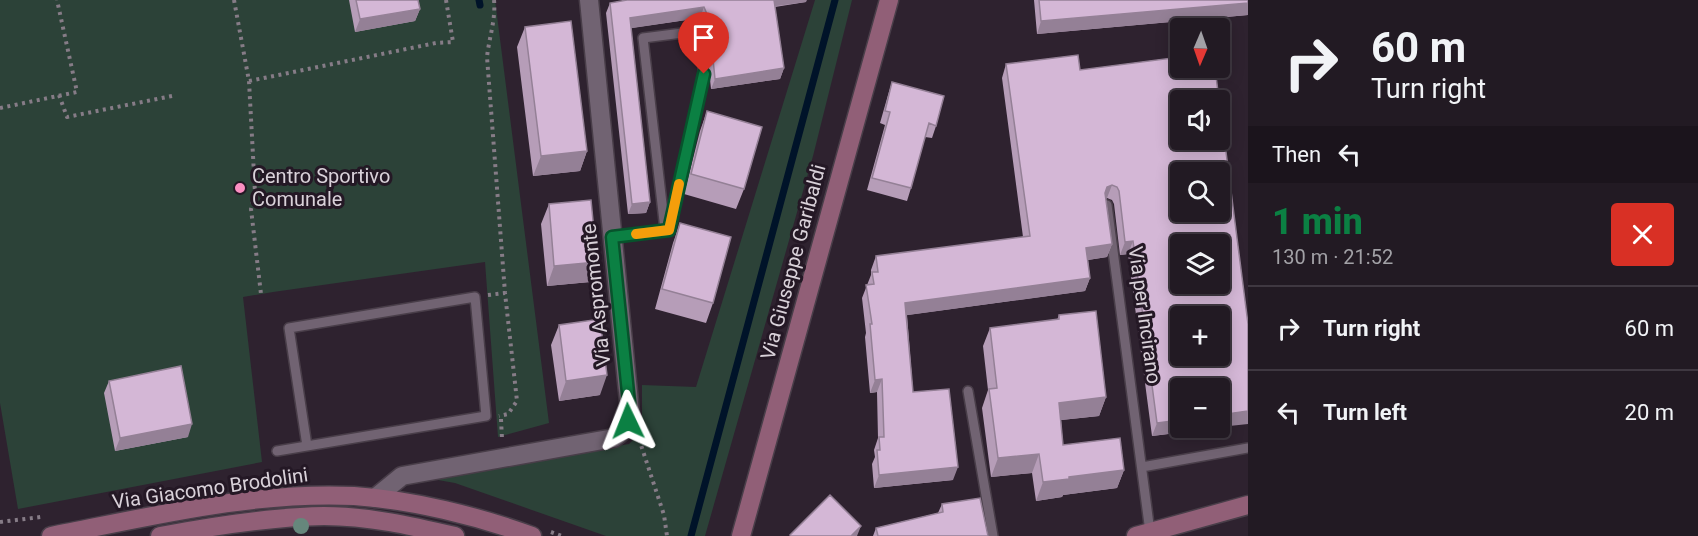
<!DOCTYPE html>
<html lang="en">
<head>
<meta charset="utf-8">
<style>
	:root { --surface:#221a23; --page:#2a232b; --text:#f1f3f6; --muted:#a2a1a6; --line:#3f3841; --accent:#0b8043 }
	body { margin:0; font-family:Roboto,sans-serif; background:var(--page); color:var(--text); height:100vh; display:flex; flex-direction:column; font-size:22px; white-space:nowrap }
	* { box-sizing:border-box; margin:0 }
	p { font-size:20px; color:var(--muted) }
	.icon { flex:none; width:33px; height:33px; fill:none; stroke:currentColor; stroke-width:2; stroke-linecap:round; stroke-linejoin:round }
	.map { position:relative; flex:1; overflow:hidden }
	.panel { display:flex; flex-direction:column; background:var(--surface); width:450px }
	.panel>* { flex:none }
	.guide { background:#221a23; color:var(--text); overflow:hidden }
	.needle { width:39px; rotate:182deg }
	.controls { position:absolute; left:1170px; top:18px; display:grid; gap:12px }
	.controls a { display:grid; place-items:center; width:60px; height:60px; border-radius:6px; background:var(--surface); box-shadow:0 3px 15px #0003,0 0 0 2px var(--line); font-size:30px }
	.pin { position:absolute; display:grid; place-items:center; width:51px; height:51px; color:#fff; margin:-62px -26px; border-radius:50% 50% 50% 0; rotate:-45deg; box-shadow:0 0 6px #0007 }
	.pin .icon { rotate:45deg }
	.me { position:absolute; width:66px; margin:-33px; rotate:358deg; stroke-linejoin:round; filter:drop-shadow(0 0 4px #0008) }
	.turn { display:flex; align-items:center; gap:21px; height:126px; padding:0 24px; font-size:27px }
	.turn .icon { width:78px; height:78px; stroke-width:2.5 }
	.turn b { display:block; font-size:42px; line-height:51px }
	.then { display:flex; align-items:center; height:57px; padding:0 24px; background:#0003; gap:12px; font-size:22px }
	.round { display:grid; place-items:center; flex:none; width:63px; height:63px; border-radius:6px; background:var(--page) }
	.head { display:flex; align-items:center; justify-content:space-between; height:102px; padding:0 24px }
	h1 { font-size:36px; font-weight:800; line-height:45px; color:var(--accent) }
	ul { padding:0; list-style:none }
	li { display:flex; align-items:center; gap:18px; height:84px; padding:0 24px; border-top:2px solid var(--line) }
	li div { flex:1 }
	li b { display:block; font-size:22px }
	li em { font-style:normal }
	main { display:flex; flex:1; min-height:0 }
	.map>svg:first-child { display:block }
</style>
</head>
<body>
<main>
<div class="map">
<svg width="1248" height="536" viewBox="0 0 1248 536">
	<rect width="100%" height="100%" fill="#2e222f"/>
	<!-- green -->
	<path fill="#2c4238" d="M0 0H495L549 423 498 437 485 262 273 292 243 297 262 462 18 509 0 403Z
		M815 0H852L813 156 705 536H606L455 483 438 480 439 476 629 444 642 431V385L696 387Z"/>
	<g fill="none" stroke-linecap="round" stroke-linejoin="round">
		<!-- stream -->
		<path stroke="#001329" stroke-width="7" d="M479 0 480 5
			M691 536 835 0"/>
		<!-- lane casing -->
		<g stroke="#493e49" stroke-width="12">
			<path id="lane" d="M1107 205 1150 532
				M612 237 669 230 704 74 698 31 643 38 665 230
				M968 391 993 536
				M277 451 486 416 475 297 289 328 307 446
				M1142 467 1248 448"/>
		</g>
		<!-- street casing -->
		<g stroke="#493e49" stroke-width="21">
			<path id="street" d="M375 498 402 476 614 438C625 431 628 424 630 412L589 0"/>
		</g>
		<!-- secondary casing -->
		<g stroke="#493e49" stroke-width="21">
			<path id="secondary" d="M51 536C149 517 254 491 354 496 412 500 478 516 532 536
				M160 536C213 526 270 517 324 516 369 516 412 526 455 536
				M741 536 889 0
				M1136 536 1248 505"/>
		</g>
		<!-- path -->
		<path stroke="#867c87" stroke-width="4" stroke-dasharray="3 4.5" stroke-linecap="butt" d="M234 0 249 81 255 193 251 209 261 294
			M494 0C496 19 489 38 487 57L505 293 517 401 508 414 499 416
			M249 81 436 43 453 42 446 0
			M59 95 67 117 172 96
			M0 108 77 92 57 0
			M488 295 505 293
			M501 419 502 439
			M639 439 664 515 667 536
			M0 522 41 517
			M551 532 562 536"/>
		<!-- lane -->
		<use href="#lane" stroke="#716372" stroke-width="9"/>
		<!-- street -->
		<use href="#street" stroke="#716372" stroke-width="18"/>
		<!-- secondary -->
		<use href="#secondary" stroke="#915f77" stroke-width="18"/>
	</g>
	<!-- trees -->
	<circle fill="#66877c" cx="301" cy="526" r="8"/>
	<!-- wall -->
	<path fill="#b69db8" d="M349 0H418L420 9 415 21 355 32Z
		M1034 0H1248V15L1037 34Z
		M806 2 775 7 784 68 780 79 711 89 705 30 700 18 631 28 650 202 646 213 628 214 606 13 610 3Z
		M525 27 587 151 580 171 533 176 517 47Z
		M1180 57V428H1217L1152 436 1128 254 1120 255 1114 204 1112 200 1107 198 1106 199 1112 244 1107 257 1088 260 1090 278 1085 291 907 315 913 392 953 480 874 488 872 464 875 457 874 450 878 438 877 392 870 393 865 337 866 333 862 298 871 275V270L876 256 1023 237 1002 78 1006 64 1080 70Z
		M892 82 936 126 932 138 925 137 911 188 907 201 867 190 885 125 880 123 888 95Z
		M707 111 744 189 736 209 684 194 700 131Z
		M549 204 590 282 547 286 541 224Z
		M680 223 713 303 706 323 655 309 673 243Z
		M1059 315 1106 397 1099 416 1061 420 1063 445 1124 470 1117 488 1063 495 1062 497 1036 501 1032 473 991 477 982 408 988 390 983 346 990 328 1057 320Z
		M559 325 600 395 559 401 551 345Z
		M109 381 188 437 115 451 104 393Z
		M942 504 988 536H873L876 528 938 513Z"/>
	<!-- shaded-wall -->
	<path fill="#948096" d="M772 0H807L806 2 769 7Z
		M1248 3V15L1037 34 1041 21Z
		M704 7 700 18 626 29 630 18Z
		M420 9 415 21 355 32 360 19Z
		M784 68 780 79 711 89 715 79Z
		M587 151 580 171 533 176 541 156Z
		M1112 185 1107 198 1102 200 1107 187Z
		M650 202 646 213 628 214 632 204Z
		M1133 241 1128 254 1120 255 1125 242Z
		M1112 244 1107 257 1081 261 1086 248Z
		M597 262 590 282 547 286 554 266Z
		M1090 278 1085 291 901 316 905 303Z
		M607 375 600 395 559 401 566 381Z
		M882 379 877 392 870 393 875 380Z
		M1106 397 1099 416 1052 421 1059 403Z
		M1248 411V424L1220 427V415Z
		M1180 420V428H1217L1152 436 1157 423Z
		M192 424 188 437 115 451 120 438Z
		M1039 454 1032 473 991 477 998 458Z
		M958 467 953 480 874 488 879 475Z
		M1124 470 1117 488 1063 495 1062 497 1036 501 1043 482 1069 477Z
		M861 526 857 536H851Z"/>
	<!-- building -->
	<path fill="#d4b7d6" stroke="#948096" stroke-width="1.5" fill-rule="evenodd" d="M356 0H418L420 9 360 19Z
		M627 0H774L784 68 715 79 709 19 704 7 630 18 650 202 632 204 610 3Z
		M1039 0H1248V3L1041 21Z
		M571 21 587 151 541 156 525 27Z
		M1078 55 1080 70 1180 57V68H1215L1219 100H1180V140H1220V105L1248 324V411L1220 415V388H1180V420L1157 423 1133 241 1125 242 1119 191 1117 187 1112 185 1107 187 1105 193 1112 244 1086 248 1090 278 905 303 913 392 949 389 958 467 879 475 877 450H880L879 437H884L882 379 875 380 870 324H872L866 285 874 284 872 272H878L876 256 1030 236 1006 64ZM1180 172H1220V212H1180ZM1180 244H1220V284H1180ZM1180 316H1220V356H1180Z
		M892 82 944 96 936 126 929 123 911 188 872 178 890 112 885 111Z
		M707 111 762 127 744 189 691 174Z
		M591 200 597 262 554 266 549 204Z
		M680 223 731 237 713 303 662 289Z
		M1096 311 1106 397 1059 403 1063 445 1120 438 1124 470 1069 477V479L1043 482 1039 454 998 458 989 389 997 388 990 328 1059 319V315Z
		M600 319 607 375 566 381 559 325Z
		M181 366 192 424 120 438 109 381Z
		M830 495 861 526 851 536H791L790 535Z
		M980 498 988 536H878L876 528 943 512 942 504Z"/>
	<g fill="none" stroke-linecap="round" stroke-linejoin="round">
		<!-- route casing -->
		<g stroke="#07532c" stroke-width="15">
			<path id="route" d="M628 421 630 412 612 237 669 230 704 74"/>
		</g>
		<!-- route -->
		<use href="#route" stroke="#0b8043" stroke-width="10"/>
		<!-- slow -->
		<path stroke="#f59e0b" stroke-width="10" d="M636 234 669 230 679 184"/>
	</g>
	<!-- markers -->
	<circle fill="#fc8fc2" stroke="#241825" stroke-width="2" cx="240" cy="188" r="6"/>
	<g text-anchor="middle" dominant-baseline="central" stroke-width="6" stroke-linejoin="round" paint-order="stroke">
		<!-- poi labels -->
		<g font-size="20" fill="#d9d1d9" stroke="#241825" text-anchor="start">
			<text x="252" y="176">Centro Sportivo<tspan x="252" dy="23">Comunale</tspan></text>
		</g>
		<!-- street labels -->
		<g font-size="20" fill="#d9d1d9" stroke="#241825">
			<text transform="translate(793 262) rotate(-75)">Via Giuseppe Garibaldi</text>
			<text transform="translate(596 295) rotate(-96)">Via Aspromonte</text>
			<text transform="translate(1145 315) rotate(82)">Via per Incirano</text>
			<text transform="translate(210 488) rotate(-8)">Via Giacomo Brodolini</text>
		</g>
	</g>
</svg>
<div class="controls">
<a><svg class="needle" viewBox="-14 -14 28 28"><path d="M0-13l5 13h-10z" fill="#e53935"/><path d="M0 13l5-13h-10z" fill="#a2a1a6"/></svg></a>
<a><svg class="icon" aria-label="sound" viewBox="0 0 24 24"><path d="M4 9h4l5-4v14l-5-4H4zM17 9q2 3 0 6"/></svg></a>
<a><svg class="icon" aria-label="search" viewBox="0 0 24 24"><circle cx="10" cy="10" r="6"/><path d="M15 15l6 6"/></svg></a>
<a><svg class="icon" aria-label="layers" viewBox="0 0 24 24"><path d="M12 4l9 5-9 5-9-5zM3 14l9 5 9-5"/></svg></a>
<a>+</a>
<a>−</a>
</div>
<div class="pin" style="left:704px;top:74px;background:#d93025"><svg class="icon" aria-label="arrive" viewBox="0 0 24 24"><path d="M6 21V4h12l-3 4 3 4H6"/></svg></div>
<svg class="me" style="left:628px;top:421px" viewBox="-20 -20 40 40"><path d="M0-17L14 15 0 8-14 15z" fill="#0b8043" stroke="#fff" stroke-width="4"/></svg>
</div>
<section class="panel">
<div class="guide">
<div class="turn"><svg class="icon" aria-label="right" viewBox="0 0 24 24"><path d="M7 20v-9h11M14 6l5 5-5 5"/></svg><div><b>60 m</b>Turn right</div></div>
<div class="then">Then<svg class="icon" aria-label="left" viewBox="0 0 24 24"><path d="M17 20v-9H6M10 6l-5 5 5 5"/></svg></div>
</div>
<div class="head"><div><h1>1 min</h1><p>130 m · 21:52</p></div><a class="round" style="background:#d93025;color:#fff"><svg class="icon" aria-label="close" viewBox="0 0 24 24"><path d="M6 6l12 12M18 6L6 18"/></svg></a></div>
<ul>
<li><svg class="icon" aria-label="right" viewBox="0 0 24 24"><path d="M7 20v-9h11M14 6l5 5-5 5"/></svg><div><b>Turn right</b></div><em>60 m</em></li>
<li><svg class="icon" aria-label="left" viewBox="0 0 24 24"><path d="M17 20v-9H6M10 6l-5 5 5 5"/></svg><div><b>Turn left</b></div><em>20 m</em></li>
</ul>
</section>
</main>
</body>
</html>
